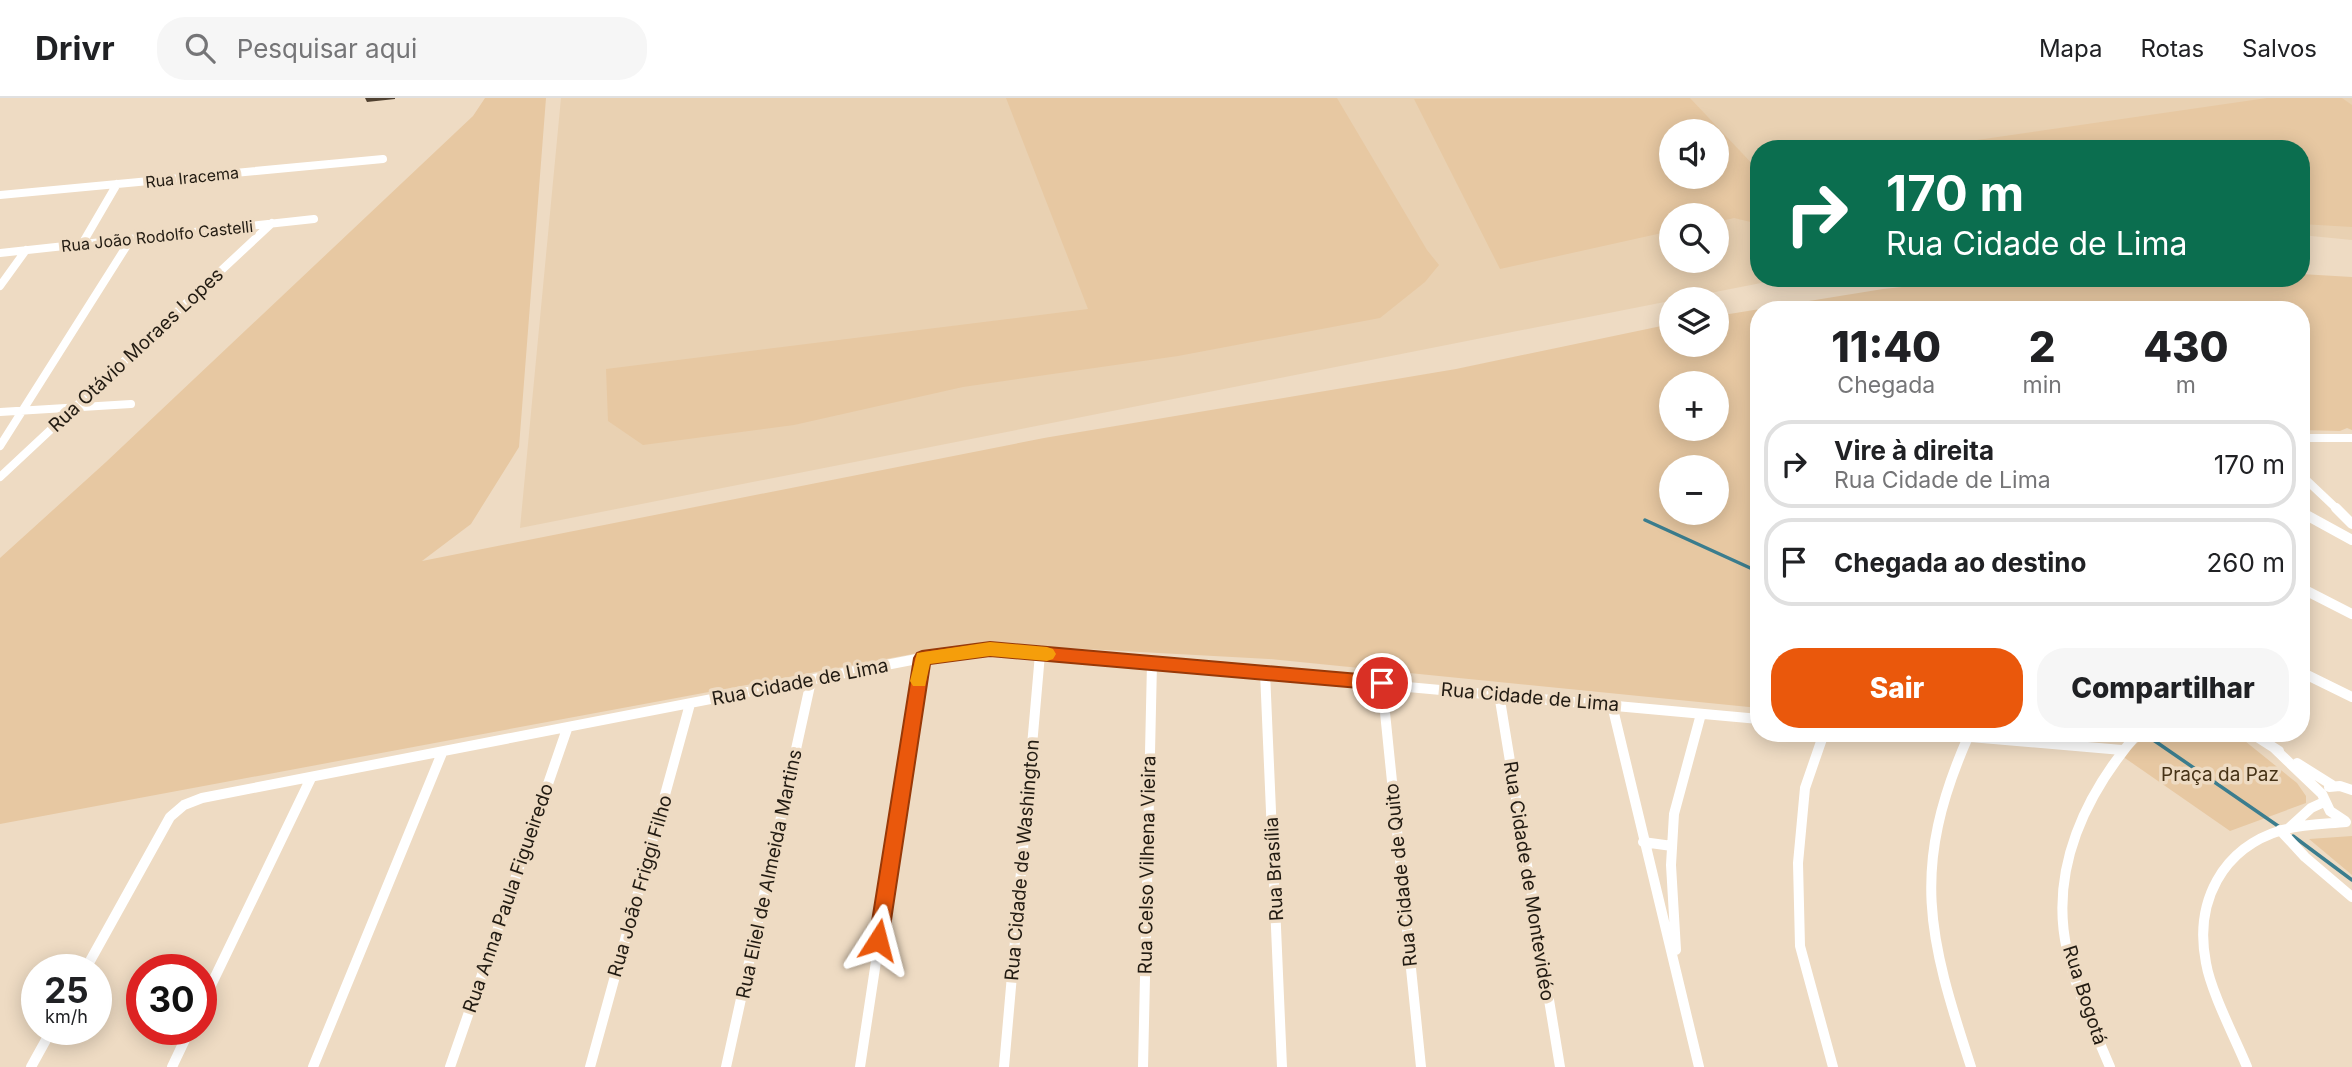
<!DOCTYPE html>
<html lang="pt">
<head>
<meta charset="utf-8">
<style>
	:root { --surface:#fff; --page:#f6f6f6; --text:#202124; --muted:#757577; --line:#e0e0e0; --accent:#ea580c }
	body { margin:0; font-family:Inter,sans-serif; background:var(--page); color:var(--text); height:100vh; display:flex; flex-direction:column; font-size:26px; white-space:nowrap }
	* { box-sizing:border-box; margin:0 }
	p { font-size:23px; color:var(--muted) }
	.icon { flex:none; width:38px; height:38px; fill:none; stroke:currentColor; stroke-width:2; stroke-linecap:round; stroke-linejoin:round }
	.map { position:relative; flex:1; overflow:hidden }
	.details { position:absolute; left:1750px; top:203px; width:560px; height:441px; display:flex; flex-direction:column; background:var(--surface); border-radius:28px; box-shadow:0 4px 18px #0003 }
	.details>* { flex:none }
	.banner { position:absolute; left:1750px; top:42px; width:560px; height:147px; border-radius:28px; box-shadow:0 4px 18px #0003; background:#0b6e4f; color:#fff; overflow:hidden }
	.controls { position:absolute; left:1659px; top:21px; display:grid; gap:14px }
	.controls a { display:grid; place-items:center; width:70px; height:70px; border-radius:50%; background:var(--surface); box-shadow:0 4px 18px #0003; font-size:35px }
	.speed { position:absolute; left:21px; top:856px; display:flex; gap:14px; font-size:35px; font-weight:700; text-align:center }
	.speed>* { display:grid; place-content:center; width:91px; height:91px; border-radius:50%; background:var(--surface); box-shadow:0 4px 18px #0003; line-height:1 }
	.speed small { font-size:18px; font-weight:400 }
	.speed .limit { border:10px solid #d22; background:#fff; color:#111 }
	.pin { position:absolute; display:grid; place-items:center; width:60px; height:60px; color:#fff; margin:-30px; border:4px solid #fff; border-radius:50%; box-shadow:0 2px 7px #0007 }
	.me { position:absolute; width:77px; margin:-38px; rotate:9deg; stroke-linejoin:round; filter:drop-shadow(0 0 5px #0008) }
	.turn { display:flex; align-items:center; gap:24px; height:147px; padding:0 21px; font-size:32px }
	.turn .icon { width:91px; height:91px; stroke-width:2.5 }
	.turn b { display:block; font-size:49px; line-height:60px }
	.eta { display:flex; justify-content:space-evenly; align-items:center; height:119px; text-align:center }
	.eta b { font-size:42px; font-weight:800; line-height:49px }
	.cta { display:flex; gap:14px; margin-top:auto; padding:14px 21px }
	.cta a { flex:1; height:80px; border-radius:28px; background:var(--accent); color:#fff; font-size:28px; font-weight:800; line-height:80px; text-align:center }
	.cta a+a { background:var(--page); color:var(--text) }
	ul { padding:0; list-style:none }
	li { display:flex; align-items:center; gap:21px; height:88px; margin:0 14px 10px; padding:0 7px; border:4px solid var(--line); border-radius:28px }
	li div { flex:1 }
	li b { display:block; font-size:26px }
	li em { font-style:normal }
	header { display:flex; align-items:center; gap:42px; box-sizing:border-box; height:98px; padding:0 35px; background:var(--surface); border-bottom:2px solid var(--line) }
	header strong { font-size:33px }
	nav { display:flex; gap:38px; margin-inline-start:auto; font-size:24px }
	.search { width:490px; height:63px; background:var(--page); display:flex; align-items:center; gap:18px; box-sizing:border-box; padding:0 24px; border-radius:28px; color:var(--muted); font-size:26px }
	.map>svg:first-child { display:block }
</style>
</head>
<body>
<header>
<strong>Drivr</strong>
<div class="search"><svg class="icon" aria-label="search" viewBox="0 0 24 24"><circle cx="10" cy="10" r="6"/><path d="M15 15l6 6"/></svg>Pesquisar aqui</div>
<nav><a>Mapa</a><a>Rotas</a><a>Salvos</a></nav>
</header>
<div class="map">
<svg width="2352" height="969" viewBox="0 0 2352 969">
	<rect width="100%" height="100%" fill="#eedbc3"/>
	<!-- built -->
	<path fill="#e9d1b2" fill-rule="evenodd" d="M561 0H2352V142L2301 137V51H1759V180H1786L520 430ZM1671 33H1717V79H1671ZM1671 117H1717V163H1671Z"/>
	<!-- green -->
	<path fill="#e7c8a2" fill-rule="evenodd" d="M485 0H546L519 349 471 426 422 463 1044 340 1456 271 1671 226V247H1717V218L1883 191 1989 180H2301V176L2352 179V332L2347 330 2340 333 2301 332V212H1759V610L1269 561 992 546 918 555 0 726V460L106 364 473 18ZM1671 285H1717V331H1671ZM1671 369H1717V415H1671Z
		M1006 0H1337L1427 152 1439 167 1425 184 1380 220 1178 258 963 289 794 327 643 347 608 323 606 271 1088 211Z
		M1690 0 1759 73V126L1734 120 1717 124V117H1671V133L1500 171 1414 1ZM1671 33H1717V79H1671Z
		M2267 0H2342L2352 7V129L2301 126V51H1915Z
		M2149 635H2235L2297 685 2306 698V705L2230 733 2122 658Z
		M2352 738V777L2309 741Z"/>
	<g fill="none" stroke-linecap="round" stroke-linejoin="round">
		<!-- stream -->
		<path stroke="#3b7d8e" stroke-width="3.5" d="M1645 422 1759 474
			M2129 635 2149 639 2281 730
			M2293 738 2352 782"/>
		<!-- minor-far1 -->
		<path stroke="#fff" stroke-width="8" d="M0 97 383 61
			M82 146 117 86
			M0 155 314 121
			M0 188 26 152
			M0 314 131 306
			M2301 340H2352
			M0 348 131 141
			M2301 377 2338 412
			M0 379 272 125"/>
		<!-- minor -->
		<path stroke="#fff" stroke-width="10" d="M2336 410 2352 426
			M2301 414 2352 442
			M2301 490 2352 516
			M1265 574 1282 969
			M2301 574 2352 599
			M1382 585 1421 969
			M1499 596 1560 969
			M1612 607 1699 969
			M1824 635 1805 690 1798 765 1800 848 1833 969
			M1924 635 2122 652
			M2251 635 2279 653
			M1968 639C1910 771 1928 838 1971 969
			M2274 650 2322 696 2330 713 2345 723
			M2297 665 2332 687
			M2329 689 2340 688 2352 692
			M2289 730 2311 710 2324 704
			M2280 732 2305 759 2352 799
			M1643 744 1672 748
			M1676 852 1671 767 1674 716 1701 616
			M85 872 170 719 184 707 202 700 922 560 990 551 1759 621
			M201 908 311 680
			M31 969 52 931
			M172 969 190 931
			M313 969 442 655
			M450 969 567 631
			M590 969 690 606
			M726 969 811 583
			M860 969 922 560
			M1004 969 1040 556
			M1143 969 1152 565
			M2110 969C2096 936 2074 887 2067 852 2049 771 2086 695 2138 635
			M2247 969C2235 940 2211 894 2206 865 2194 804 2222 750 2282 732 2303 726 2325 726 2346 724"/>
	</g>
	<!-- wall -->
	<path fill="#504130" d="M365 0H395V1L367 4Z"/>
	<!-- route -->
	<path fill="#ea580c" stroke="#983908" stroke-width="2" d="M990 544 1382 578 1388 580 1391 585 1388 590 1382 592 990 558 930 566 888 842 885 849 878 852 872 849 869 842 914 560 917 555 922 553Z"/>
	<!-- slow -->
	<path fill="#f59e0b" d="M990 544 1047 549 1053 551 1056 556 1053 561 1047 563 990 558 930 566 925 588H913L910 583 917 555Z"/>
	<g text-anchor="middle" dominant-baseline="central" stroke-width="7" stroke-linejoin="round" paint-order="stroke">
		<!-- far-street labels -->
		<g font-size="16" fill="#221b12" stroke="#eedbc3">
			<text transform="translate(192 79) rotate(-6)">Rua Iracema</text>
			<text transform="translate(157 138) rotate(-6)">Rua João Rodolfo Castelli</text>
		</g>
		<!-- street labels -->
		<g font-size="19" fill="#221b12" stroke="#eedbc3">
			<text transform="translate(136 252) rotate(-43)">Rua Otávio Moraes Lopes</text>
			<text transform="translate(800 584) rotate(-11)">Rua Cidade de Lima</text>
			<text transform="translate(1530 599) rotate(5)">Rua Cidade de Lima</text>
			<text transform="translate(1022 762) rotate(-85)">Rua Cidade de Washington</text>
			<text transform="translate(1147 767) rotate(-89)">Rua Celso Vilhena Vieira</text>
			<text transform="translate(1274 771) rotate(-93)">Rua Brasília</text>
			<text transform="translate(769 776) rotate(-78)">Rua Eliel de Almeida Martins</text>
			<text transform="translate(1401 777) rotate(-96)">Rua Cidade de Quito</text>
			<text transform="translate(1529 783) rotate(81)">Rua Cidade de Montevidéo</text>
			<text transform="translate(640 788) rotate(-74)">Rua João Friggi Filho</text>
			<text transform="translate(508 800) rotate(-71)">Rua Anna Paula Figueiredo</text>
			<text transform="translate(2085 897) rotate(72)">Rua Bogotá</text>
		</g>
		<!-- park labels -->
		<g font-size="19" fill="#463216" stroke="#eedbc3">
			<text x="2220" y="676">Praça da Paz</text>
		</g>
	</g>
</svg>
<div class="controls">
<a><svg class="icon" aria-label="sound" viewBox="0 0 24 24"><path d="M4 9h4l5-4v14l-5-4H4zM17 9q2 3 0 6"/></svg></a>
<a><svg class="icon" aria-label="search" viewBox="0 0 24 24"><circle cx="10" cy="10" r="6"/><path d="M15 15l6 6"/></svg></a>
<a><svg class="icon" aria-label="layers" viewBox="0 0 24 24"><path d="M12 4l9 5-9 5-9-5zM3 14l9 5 9-5"/></svg></a>
<a>+</a>
<a>−</a>
</div>
<div class="speed"><div>25<small>km/h</small></div><div class="limit">30</div></div>
<div class="pin" style="left:1382px;top:585px;background:#d93025"><svg class="icon" aria-label="arrive" viewBox="0 0 24 24"><path d="M6 21V4h12l-3 4 3 4H6"/></svg></div>
<svg class="me" style="left:878px;top:842px" viewBox="-20 -20 40 40"><path d="M0-17L14 15 0 8-14 15z" fill="#ea580c" stroke="#fff" stroke-width="4"/></svg>
<div class="banner">
<div class="turn"><svg class="icon" aria-label="right" viewBox="0 0 24 24"><path d="M7 20v-9h11M14 6l5 5-5 5"/></svg><div><b>170 m</b>Rua Cidade de Lima</div></div>
</div>
<section class="details">
<div class="eta">
<div><b>11:40</b><p>Chegada</p></div>
<div><b>2</b><p>min</p></div>
<div><b>430</b><p>m</p></div>
</div>
<ul>
<li><svg class="icon" aria-label="right" viewBox="0 0 24 24"><path d="M7 20v-9h11M14 6l5 5-5 5"/></svg><div><b>Vire à direita</b><p>Rua Cidade de Lima</p></div><em>170 m</em></li>
<li><svg class="icon" aria-label="arrive" viewBox="0 0 24 24"><path d="M6 21V4h12l-3 4 3 4H6"/></svg><div><b>Chegada ao destino</b></div><em>260 m</em></li>
</ul>
<div class="cta"><a>Sair</a><a>Compartilhar</a></div>
</section>
</div>
</body>
</html>
